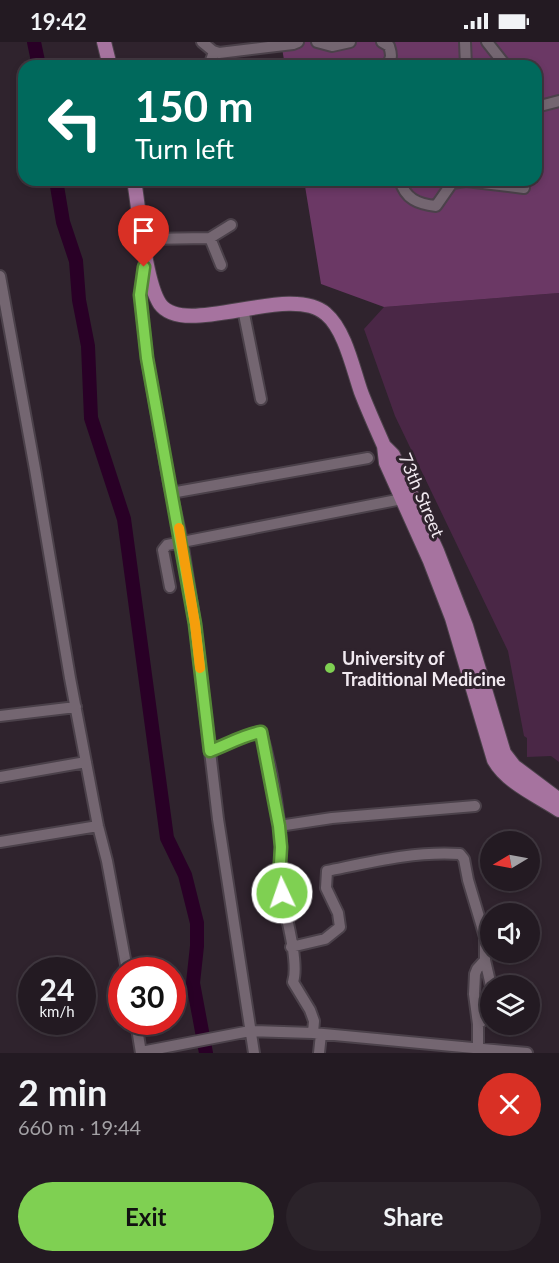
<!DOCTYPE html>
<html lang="en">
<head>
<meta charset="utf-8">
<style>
	:root { --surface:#231a22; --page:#2b232a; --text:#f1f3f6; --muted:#a3a1a5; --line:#403840; --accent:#7fd052 }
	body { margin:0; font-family:Lato,sans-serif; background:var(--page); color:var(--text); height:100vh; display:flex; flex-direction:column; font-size:22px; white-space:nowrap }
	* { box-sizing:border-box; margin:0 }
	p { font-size:20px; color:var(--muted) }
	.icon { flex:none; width:33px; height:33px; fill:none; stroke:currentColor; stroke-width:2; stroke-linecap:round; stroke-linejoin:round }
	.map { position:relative; height:1011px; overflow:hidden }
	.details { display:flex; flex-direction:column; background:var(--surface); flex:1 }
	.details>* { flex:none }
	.guide { position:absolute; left:18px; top:18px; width:524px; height:126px; border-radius:18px; box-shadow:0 3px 9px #0003,0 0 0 2px var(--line); background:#00695c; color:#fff; overflow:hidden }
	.needle { width:39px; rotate:260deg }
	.controls { position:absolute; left:480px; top:789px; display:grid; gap:12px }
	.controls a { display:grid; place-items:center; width:60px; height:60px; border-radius:50%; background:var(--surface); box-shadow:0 3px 9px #0003,0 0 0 2px var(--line); font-size:30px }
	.speed { position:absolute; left:18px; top:915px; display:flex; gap:12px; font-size:30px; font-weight:700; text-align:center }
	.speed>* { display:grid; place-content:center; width:78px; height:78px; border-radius:50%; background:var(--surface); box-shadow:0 3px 9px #0003,0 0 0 2px var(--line); line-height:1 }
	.speed small { font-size:15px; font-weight:400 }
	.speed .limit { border:9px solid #d22; background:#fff; color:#111 }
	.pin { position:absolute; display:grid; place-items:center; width:51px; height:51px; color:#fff; margin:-62px -26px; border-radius:50% 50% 50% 0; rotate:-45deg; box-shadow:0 0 6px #0007 }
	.pin .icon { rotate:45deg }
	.me { position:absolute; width:66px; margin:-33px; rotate:357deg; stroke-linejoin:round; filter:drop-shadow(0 0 4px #0008) }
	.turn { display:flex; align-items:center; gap:21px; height:126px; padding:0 18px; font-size:27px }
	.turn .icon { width:78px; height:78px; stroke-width:2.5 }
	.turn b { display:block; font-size:42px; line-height:51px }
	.round { display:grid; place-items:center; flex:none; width:63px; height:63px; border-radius:32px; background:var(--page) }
	.head { display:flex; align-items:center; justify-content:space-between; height:102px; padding:0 18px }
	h1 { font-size:36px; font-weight:700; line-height:45px }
	.primary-button { display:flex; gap:12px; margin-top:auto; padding:12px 18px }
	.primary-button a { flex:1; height:69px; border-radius:36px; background:var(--accent); color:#111; font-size:24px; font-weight:700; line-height:69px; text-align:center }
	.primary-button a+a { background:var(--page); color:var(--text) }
	.status { display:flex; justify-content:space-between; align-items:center; height:42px; padding:0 30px; background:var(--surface); direction:ltr }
	.status svg { height:16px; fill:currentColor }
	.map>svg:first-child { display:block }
</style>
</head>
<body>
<div class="status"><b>19:42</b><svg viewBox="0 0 49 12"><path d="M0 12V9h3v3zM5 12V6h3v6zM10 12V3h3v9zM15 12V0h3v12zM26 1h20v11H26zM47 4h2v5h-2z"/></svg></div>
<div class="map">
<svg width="559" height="1011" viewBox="0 0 559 1011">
	<rect width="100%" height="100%" fill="#2f232d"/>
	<!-- green -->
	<path fill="#4a2746" d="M559 251V720L551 714 527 715V696L524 694 508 609 395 374 364 287 384 265Z"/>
	<!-- forest -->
	<path fill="#6b3865" d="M281 0H559V251L384 265 321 242 304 138H536V24H285Z"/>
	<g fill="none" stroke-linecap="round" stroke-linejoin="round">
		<!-- river -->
		<path stroke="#290026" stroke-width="14" d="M34 0 39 24
			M56 138 63 180 76 219 79 258 88 304 91 376 124 477 167 796 185 833 197 881V904L193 941 206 1011"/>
		<!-- minor casing -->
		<g stroke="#4b414a" stroke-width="14">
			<path id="minor" d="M202 0 213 9 219 11 293 2 298 0
				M317 0 332 4 350 0
				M382 0 389 4C392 13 392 17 386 24
				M465 0 466 24
				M487 0 506 24
				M209 24 214 10
				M536 65 559 59
				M400 138C405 157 418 162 436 164L452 141 466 139 524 146
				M210 196 221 223
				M144 197 210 196 231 183
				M145 219 140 253 147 316 169 441 182 499 195 582 218 777 254 1011
				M0 234 35 427 70 636 98 784 107 819 127 928
				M243 267 261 357
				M171 451 368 416
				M170 545 163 508 167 503 402 457
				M0 674 76 665
				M210 709C227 703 243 693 261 690 271 723 279 769 281 803 281 816 278 828 279 840 283 864 300 919 293 940L310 968 314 979 313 991
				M0 735 86 720
				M279 784 332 776 475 764
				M0 800 98 784
				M291 905 325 897 340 885 338 871 326 846 327 829C371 820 414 809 460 812L464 817 468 838 485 895V918L477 927 475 932 474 952 478 982V1008
				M485 918 491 944
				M136 980 141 1011
				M478 982 490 973
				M141 1010 250 989 313 991 527 1011
				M319 1011 321 992"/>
		</g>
		<!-- major casing -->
		<g stroke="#4b414a" stroke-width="16">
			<path id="major" d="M104 0 110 24
				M134 138C139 167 145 240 160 262 185 297 290 240 326 272 345 288 353 327 361 350 368 368 376 386 384 404L386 421 430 519 452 576 494 718C507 741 538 754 559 768
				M384 404 393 413 437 509 466 584 504 711 514 724 558 757"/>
		</g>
		<!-- minor -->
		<use href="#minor" stroke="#746671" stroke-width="10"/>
		<!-- major -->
		<use href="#major" stroke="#a6739f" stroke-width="14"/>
	</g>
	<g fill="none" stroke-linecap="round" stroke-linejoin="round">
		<!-- route casing -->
		<g stroke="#538735" stroke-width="15">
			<path id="route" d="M144 225 140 253 147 316 195 582 210 709C227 703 243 693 261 690L279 784 281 805 279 838 282 851"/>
		</g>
		<!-- route -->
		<use href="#route" stroke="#7fd052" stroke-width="10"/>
		<!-- slow -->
		<path stroke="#f59e0b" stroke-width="10" d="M179 486 195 582 200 626"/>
	</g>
	<!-- markers -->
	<circle fill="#7fd052" stroke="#2f232d" stroke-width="2" cx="330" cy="626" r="6"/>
	<g text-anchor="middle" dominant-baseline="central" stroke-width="6" stroke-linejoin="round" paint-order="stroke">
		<!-- street labels -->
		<g font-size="18" fill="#f1e9f0" stroke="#2f232d">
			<text transform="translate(422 453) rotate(67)">73th Street</text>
		</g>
		<!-- poi labels -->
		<g font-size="18" font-weight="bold" fill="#f1e9f0" stroke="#2f232d" text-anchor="start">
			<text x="342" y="616">University of<tspan x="342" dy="21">Traditional Medicine</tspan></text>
		</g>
	</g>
</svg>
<div class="controls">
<a><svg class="needle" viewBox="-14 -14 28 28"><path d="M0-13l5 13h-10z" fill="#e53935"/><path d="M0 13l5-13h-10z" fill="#a3a1a5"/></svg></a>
<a><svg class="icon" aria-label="sound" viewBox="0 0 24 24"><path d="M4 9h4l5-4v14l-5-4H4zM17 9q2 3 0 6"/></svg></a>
<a><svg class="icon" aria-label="layers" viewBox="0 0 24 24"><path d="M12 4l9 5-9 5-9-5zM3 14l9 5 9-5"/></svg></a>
</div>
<div class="speed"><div>24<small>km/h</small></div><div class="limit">30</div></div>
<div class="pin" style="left:144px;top:225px;background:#d93025"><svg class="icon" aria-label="arrive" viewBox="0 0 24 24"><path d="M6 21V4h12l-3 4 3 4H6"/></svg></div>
<svg class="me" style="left:282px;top:851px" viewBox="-20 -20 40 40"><circle r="17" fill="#7fd052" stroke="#fff" stroke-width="3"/><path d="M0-11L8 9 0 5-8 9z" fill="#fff"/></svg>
<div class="guide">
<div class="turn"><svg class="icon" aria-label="left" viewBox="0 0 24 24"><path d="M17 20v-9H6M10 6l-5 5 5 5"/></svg><div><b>150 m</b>Turn left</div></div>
</div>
</div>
<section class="details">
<div class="head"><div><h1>2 min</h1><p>660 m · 19:44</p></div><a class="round" style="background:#d93025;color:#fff"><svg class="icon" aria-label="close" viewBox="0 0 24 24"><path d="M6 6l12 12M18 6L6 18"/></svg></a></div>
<div class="primary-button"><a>Exit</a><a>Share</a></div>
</section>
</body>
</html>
